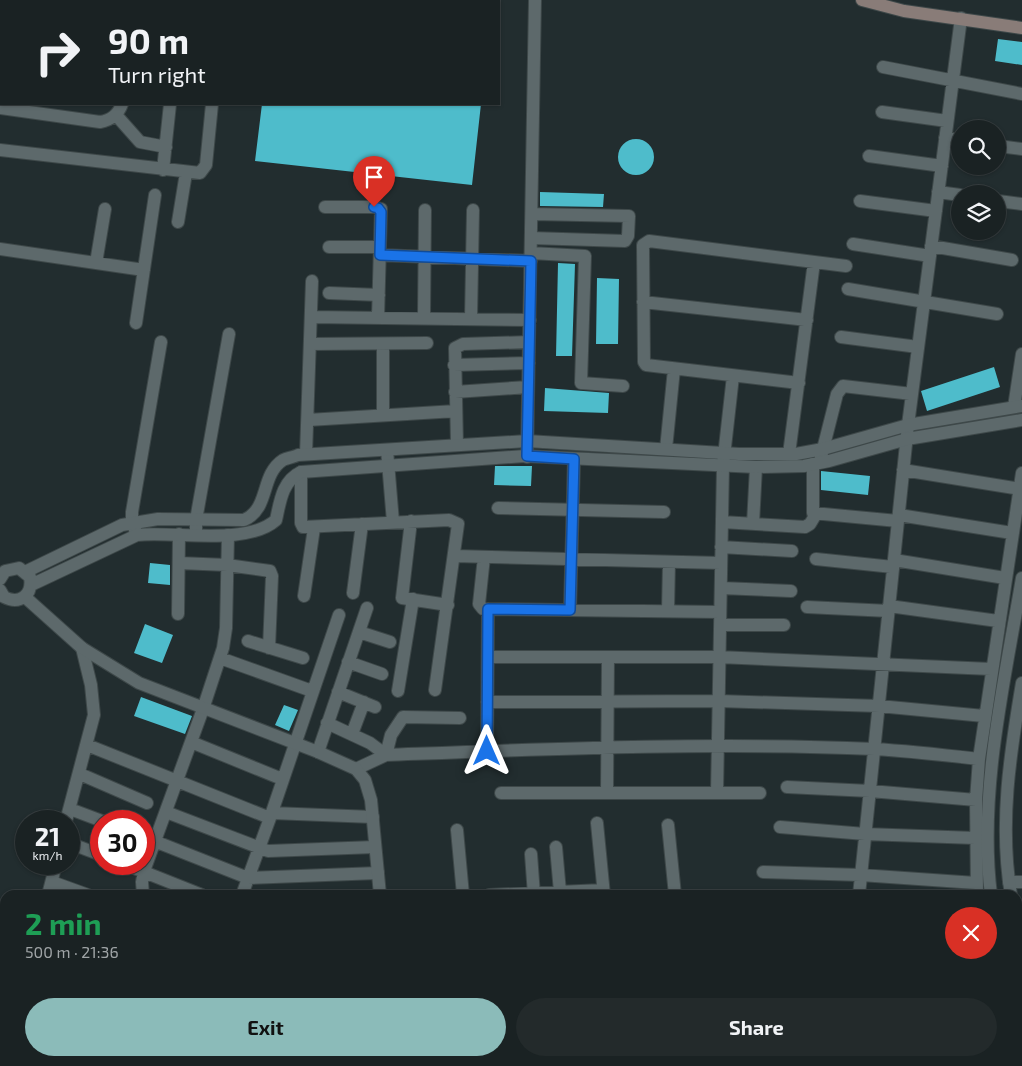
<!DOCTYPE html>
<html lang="en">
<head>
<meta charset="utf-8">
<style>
	:root { --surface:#1a2223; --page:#232a2b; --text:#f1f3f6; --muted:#9fa4a6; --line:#383f41; --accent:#8bbbb9 }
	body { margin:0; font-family:"Exo 2",sans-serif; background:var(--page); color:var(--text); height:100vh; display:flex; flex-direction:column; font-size:19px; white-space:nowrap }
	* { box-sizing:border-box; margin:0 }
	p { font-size:16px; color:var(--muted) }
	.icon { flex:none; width:28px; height:28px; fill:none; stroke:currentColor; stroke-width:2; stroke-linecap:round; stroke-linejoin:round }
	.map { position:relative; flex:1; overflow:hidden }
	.panel { position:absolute; left:0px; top:890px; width:1022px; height:176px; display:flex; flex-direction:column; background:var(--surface); border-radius:15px 15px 0 0; box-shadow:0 1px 4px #0004,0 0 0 1px var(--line) }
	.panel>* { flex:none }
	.top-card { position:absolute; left:0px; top:0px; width:500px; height:105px; box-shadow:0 1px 4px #0004,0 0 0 1px var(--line); background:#1a2223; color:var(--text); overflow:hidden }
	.buttons { position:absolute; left:951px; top:120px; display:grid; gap:10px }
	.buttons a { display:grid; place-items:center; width:55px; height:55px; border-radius:50%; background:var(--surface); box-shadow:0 1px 4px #0004,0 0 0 1px var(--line); font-size:25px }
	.speed { position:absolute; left:15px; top:810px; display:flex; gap:10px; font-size:25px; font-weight:700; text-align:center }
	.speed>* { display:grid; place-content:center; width:65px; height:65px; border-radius:50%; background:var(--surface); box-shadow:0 1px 4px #0004,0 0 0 1px var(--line); line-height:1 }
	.speed small { font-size:12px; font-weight:400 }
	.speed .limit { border:8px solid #d22; background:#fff; color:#111 }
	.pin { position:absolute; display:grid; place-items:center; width:42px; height:42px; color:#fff; margin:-51px -21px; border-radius:50% 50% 50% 0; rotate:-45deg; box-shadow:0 0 5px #0007 }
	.pin .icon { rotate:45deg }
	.me { position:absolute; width:55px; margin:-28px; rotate:0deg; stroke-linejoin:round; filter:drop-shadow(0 0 4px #0008) }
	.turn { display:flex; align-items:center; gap:18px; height:105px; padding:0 25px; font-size:22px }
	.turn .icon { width:65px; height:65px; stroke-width:2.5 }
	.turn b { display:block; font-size:35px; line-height:42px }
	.round { display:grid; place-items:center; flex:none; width:52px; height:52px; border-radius:26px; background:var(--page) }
	.headline { display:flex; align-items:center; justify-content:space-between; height:85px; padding:0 25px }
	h1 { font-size:30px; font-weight:700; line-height:38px; color:#1e9e55 }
	.action { display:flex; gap:10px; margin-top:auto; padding:10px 25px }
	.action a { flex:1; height:58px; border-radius:30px; background:var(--accent); color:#111; font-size:20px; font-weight:700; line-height:58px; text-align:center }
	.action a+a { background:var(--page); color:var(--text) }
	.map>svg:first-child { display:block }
</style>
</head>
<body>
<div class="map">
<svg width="1022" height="1066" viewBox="0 0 1022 1066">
	<rect width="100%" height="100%" fill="#222d2f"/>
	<!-- building -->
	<path fill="#4ebccb" d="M998 39 1022 42V65L995 61Z
		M262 104H481L472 185 255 161Z
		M618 157a18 18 0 1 1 36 0a18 18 0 1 1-36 0Z
		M540 192 604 194 603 207 540 206Z
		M558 263 575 264 572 356H556Z
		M597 278 619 279 618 344H596Z
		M994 367 1000 387 927 411 921 391Z
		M545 388 609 393 608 413 544 411Z
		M495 466H532L531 486 494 485Z
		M821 471 870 476 868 495 821 490Z
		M150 563 170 565V585L148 583Z
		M145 624 173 635 162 663 134 653Z
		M141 697 192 716 185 734 134 716Z
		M284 705 298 710 289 731 275 725Z"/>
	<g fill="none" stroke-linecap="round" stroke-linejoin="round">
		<!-- minor casing -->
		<g stroke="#3e4849" stroke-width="14">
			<path id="minor" d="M182 1V0
				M883 67 1022 94
				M0 104 1 93
				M0 108 100 122C111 120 118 115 122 104
				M882 112 947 121
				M116 115 140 142 166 147
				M945 138 960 140
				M998 146 1022 149
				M0 150 200 173 206 165 212 104
				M869 156 942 166
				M163 170 170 104
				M938 192 960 195
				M860 201 936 211
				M998 201 1022 204
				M325 207H374L381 209 378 318
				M178 222 186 173
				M531 238 625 241 628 236 629 216 532 214
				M853 244 930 256
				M931 246 1012 260
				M329 247H380
				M0 249 144 270
				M531 253 585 256 581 383 623 386
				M380 255 531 261
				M96 263 105 209
				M848 289 997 314
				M329 293 379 295
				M643 302 807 320
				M311 317 530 320
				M424 318 425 210
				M471 319 473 210
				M136 323 155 195
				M841 337 918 347
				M310 344 427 343
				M383 344V415
				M454 365 529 363
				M799 383 646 365 644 362 643 245 649 241 846 266
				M455 392 528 387
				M1014 407 1022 354
				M308 420 456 411
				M457 445 455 348 463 344 529 342
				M666 449 674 369
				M387 450 393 522
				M306 454 312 281
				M789 454 814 262
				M527 457 535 0
				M821 457 837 394 843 386 912 394
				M813 464V513L898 521
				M903 470 1020 489
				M301 472V523L303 527 449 520 458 524 435 690
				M498 508 664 512
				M899 515 1012 533
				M411 521 402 598 448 605
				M722 522 805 527 810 524 816 514
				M753 524 756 467
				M136 533 132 521V512L161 342
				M196 534V520L229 334
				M721 547 792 551
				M455 556 721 563
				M484 557 479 604 483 609 720 612
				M816 559 893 567
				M894 560 1005 578
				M179 563 227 565 270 571 272 576 269 648
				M721 588 791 591
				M353 593 362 524
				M304 596 314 528
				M889 606 998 621
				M807 607 889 611
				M570 610 574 459
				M668 611 669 562
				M178 614 179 534
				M720 625H784
				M359 632 390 642
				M248 641 303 658
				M488 657H719L991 669
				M220 658 312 691
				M348 662 382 674
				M398 691 413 599
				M338 692 375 707
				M487 702 719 701 879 706 984 716
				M327 723 370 743 386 755 391 735 403 717 460 718
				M352 734 364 702
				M191 742 282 779
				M87 745 270 818
				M487 751 488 609
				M318 752 367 608
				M356 769 386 755C548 749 711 742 874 749 909 751 944 755 979 759
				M80 774 147 803
				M787 787 870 791 976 800
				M501 793H760
				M607 793 608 657
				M717 793 723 465 733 376
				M70 809 102 821
				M166 812 268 851 375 847
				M272 813 373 817
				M66 821 94 715 91 685 82 648
				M597 823 604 895
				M668 825 675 895
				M780 827 865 834 975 838
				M457 830 463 895
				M144 837 248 878 378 873
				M69 843 101 855
				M556 847 560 892
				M531 854 534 895
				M124 864 202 895
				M763 872 861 875 976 883
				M52 882 88 895
				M1009 882H1022
				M48 895 56 864
				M143 895 142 882 144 871 203 709 223 648 226 628 228 535
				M242 895 270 818 339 615
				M489 895 603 890
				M859 895 908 425 961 18
				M977 895 976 800 979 759 1022 473
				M154 1061 155 1066
				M209 1061V1066
				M263 1061V1066
				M36 1062 135 1066
				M953 1064 1016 1063"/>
		</g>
		<!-- tertiary casing -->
		<g stroke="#3e4849" stroke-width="14">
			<path id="tertiary" d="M25 572 122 525 158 519 244 520C270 509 260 475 283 460 287 458 294 457 298 455L527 441 739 454H796L823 449 908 425 1022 406
				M0 579 5 571 19 568 30 577C33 595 20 605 4 597L0 590
				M31 585 137 535C176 531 247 546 276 520 280 502 282 481 301 472L525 456 756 467 804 466 829 461 907 439 1022 420
				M25 597 82 648 139 683 318 752 356 769 365 780 371 800 380 895
				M991 895C978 792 1005 679 1022 578
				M1011 895C999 824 1010 754 1022 683
				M1018 935 1022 962
				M1018 1024 1022 1035
				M395 1061 396 1066"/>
		</g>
		<!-- secondary casing -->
		<g stroke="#3e4849" stroke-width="14">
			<path id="secondary" d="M862 0 904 11 1022 28"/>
		</g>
		<!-- minor -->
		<use href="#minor" stroke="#5d696b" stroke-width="12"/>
		<!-- tertiary -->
		<use href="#tertiary" stroke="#5d696b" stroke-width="12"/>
		<!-- secondary -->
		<use href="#secondary" stroke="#897c78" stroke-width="12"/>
	</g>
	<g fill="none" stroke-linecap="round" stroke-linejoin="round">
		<!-- route casing -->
		<g stroke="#114b97" stroke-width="12">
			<path id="route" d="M374 207 378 208 381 212 380 255 531 261 527 456 574 459 570 610 488 609 487 751"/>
		</g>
		<!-- route -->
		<use href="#route" stroke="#1a73e8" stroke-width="9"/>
	</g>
</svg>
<div class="buttons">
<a><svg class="icon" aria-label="search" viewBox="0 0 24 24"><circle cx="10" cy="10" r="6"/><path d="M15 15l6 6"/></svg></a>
<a><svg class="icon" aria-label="layers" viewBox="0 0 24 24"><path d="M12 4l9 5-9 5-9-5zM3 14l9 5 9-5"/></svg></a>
</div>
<div class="speed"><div>21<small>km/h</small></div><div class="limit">30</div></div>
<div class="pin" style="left:374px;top:207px;background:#d93025"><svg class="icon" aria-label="arrive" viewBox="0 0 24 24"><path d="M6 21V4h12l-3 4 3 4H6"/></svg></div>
<svg class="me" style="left:487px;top:751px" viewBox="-20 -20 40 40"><path d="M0-17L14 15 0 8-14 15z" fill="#1a73e8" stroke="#fff" stroke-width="4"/></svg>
<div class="top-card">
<div class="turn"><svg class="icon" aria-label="right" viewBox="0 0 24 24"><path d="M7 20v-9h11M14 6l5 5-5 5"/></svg><div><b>90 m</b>Turn right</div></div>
</div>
<section class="panel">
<div class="headline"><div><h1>2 min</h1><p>500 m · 21:36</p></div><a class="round" style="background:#d93025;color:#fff"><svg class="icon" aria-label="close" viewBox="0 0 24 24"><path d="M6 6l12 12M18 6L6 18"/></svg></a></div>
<div class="action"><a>Exit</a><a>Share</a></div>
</section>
</div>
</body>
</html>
